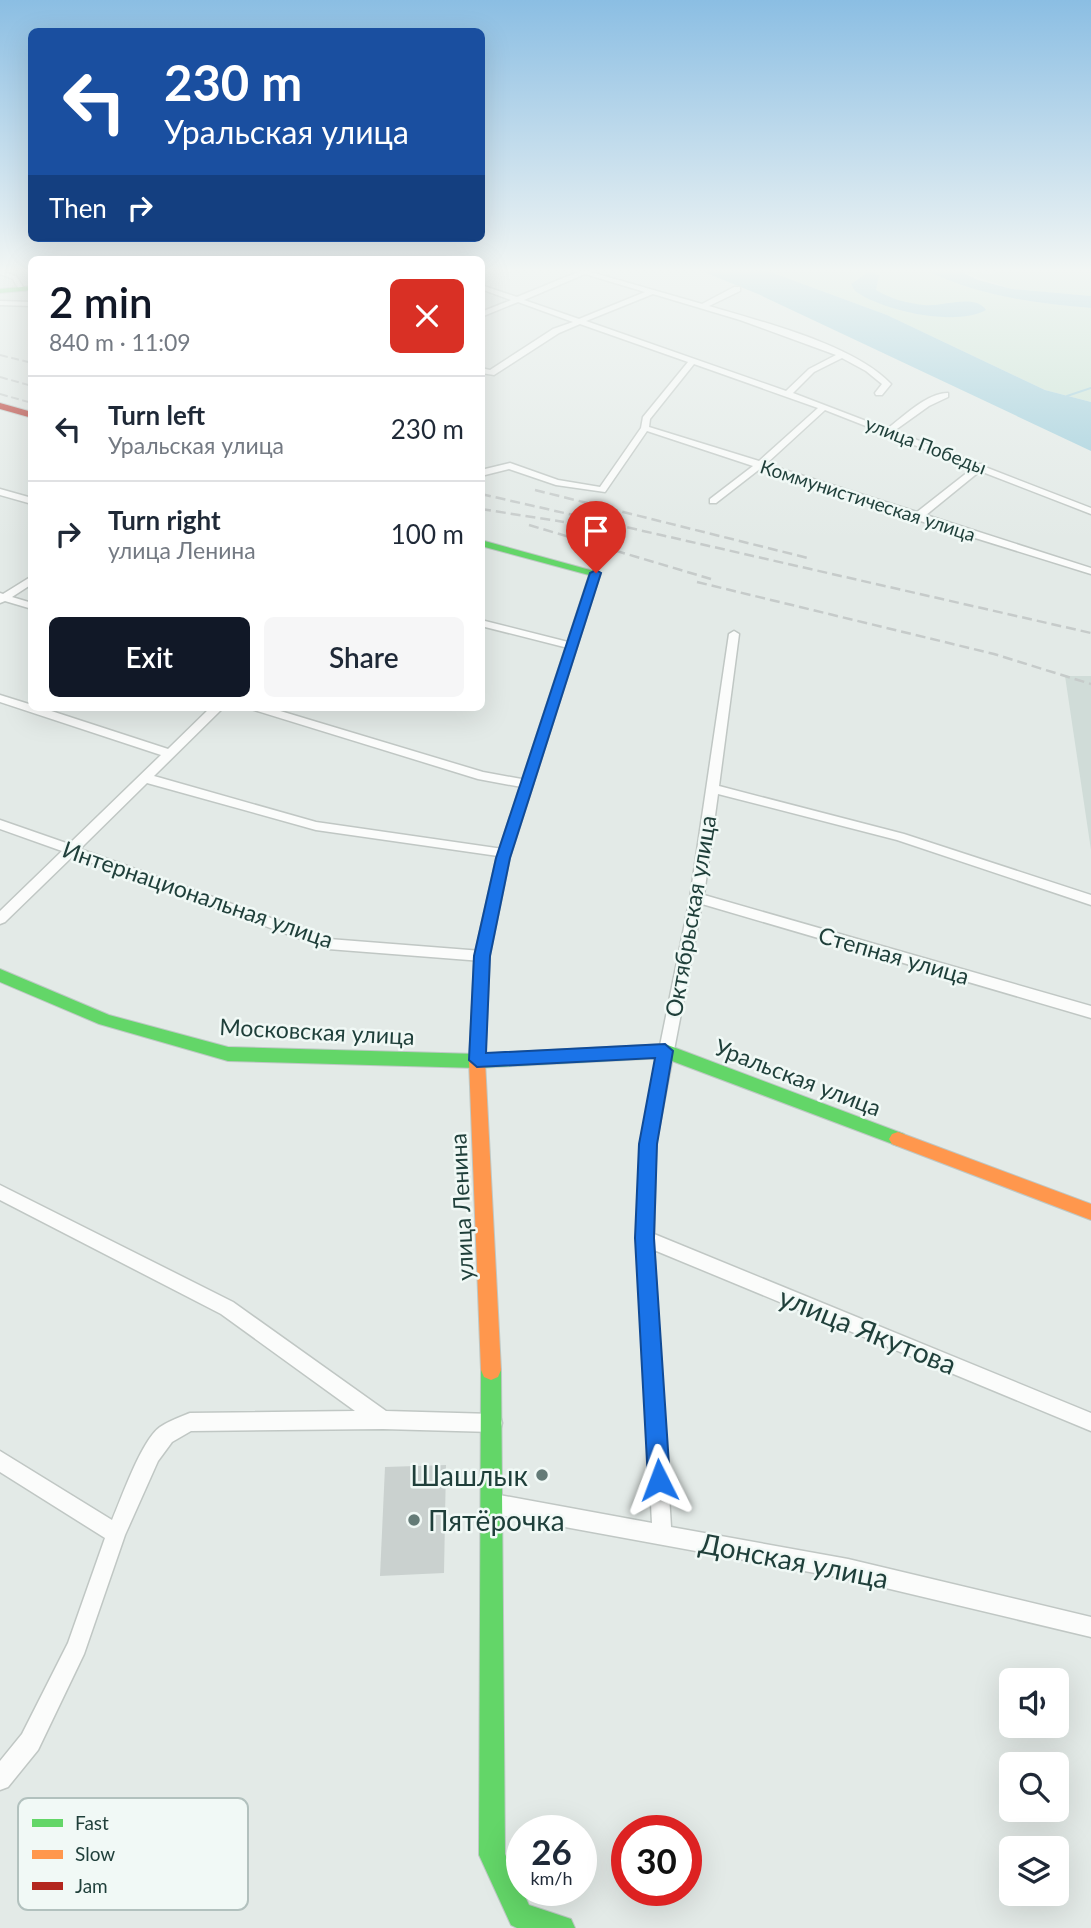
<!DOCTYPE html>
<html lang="en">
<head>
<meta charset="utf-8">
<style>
	:root { --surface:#fff; --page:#f6f6f7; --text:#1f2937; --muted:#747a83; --line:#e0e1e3; --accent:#111827 }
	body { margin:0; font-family:Lato,sans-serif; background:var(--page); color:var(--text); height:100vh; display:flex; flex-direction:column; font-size:26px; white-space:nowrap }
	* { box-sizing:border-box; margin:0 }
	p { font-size:23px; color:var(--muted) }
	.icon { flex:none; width:38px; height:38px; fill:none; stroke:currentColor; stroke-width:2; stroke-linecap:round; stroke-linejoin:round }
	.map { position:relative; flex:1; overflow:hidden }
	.drawer { position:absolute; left:28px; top:256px; width:457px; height:455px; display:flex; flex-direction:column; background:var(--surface); border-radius:10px; box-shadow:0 7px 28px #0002 }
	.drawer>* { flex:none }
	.top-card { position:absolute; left:28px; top:28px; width:457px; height:214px; border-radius:10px; box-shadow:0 7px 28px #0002; background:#1a4fa0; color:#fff; overflow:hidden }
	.controls { position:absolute; left:999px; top:1668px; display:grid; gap:14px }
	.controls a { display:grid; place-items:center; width:70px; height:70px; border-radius:10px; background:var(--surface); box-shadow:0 7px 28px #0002; font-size:35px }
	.speed { position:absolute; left:506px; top:1815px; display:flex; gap:14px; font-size:35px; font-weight:700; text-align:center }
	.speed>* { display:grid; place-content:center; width:91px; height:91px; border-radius:50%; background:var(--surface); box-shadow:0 7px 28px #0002; line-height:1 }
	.speed small { font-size:18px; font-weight:400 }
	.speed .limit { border:10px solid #d22; background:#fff; color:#111 }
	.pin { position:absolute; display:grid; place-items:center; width:60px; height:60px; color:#fff; margin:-72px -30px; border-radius:50% 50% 50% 0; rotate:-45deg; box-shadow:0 0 7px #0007 }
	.pin .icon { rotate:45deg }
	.me { position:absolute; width:77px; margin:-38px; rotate:357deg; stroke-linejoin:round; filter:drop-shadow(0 0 5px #0008) }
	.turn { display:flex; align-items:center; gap:24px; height:147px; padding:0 21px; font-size:32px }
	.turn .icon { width:91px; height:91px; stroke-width:2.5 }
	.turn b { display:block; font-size:49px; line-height:60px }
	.then { display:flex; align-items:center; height:66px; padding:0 21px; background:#0003; gap:14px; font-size:26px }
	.round { display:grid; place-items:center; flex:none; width:74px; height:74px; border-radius:10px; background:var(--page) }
	.summary { display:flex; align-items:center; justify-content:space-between; height:119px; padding:0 21px }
	h1 { font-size:42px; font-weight:600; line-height:52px; color:var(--accent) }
	.action { display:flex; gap:14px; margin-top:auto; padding:14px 21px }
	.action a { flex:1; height:80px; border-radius:10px; background:var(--accent); color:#fff; font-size:28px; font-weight:600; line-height:80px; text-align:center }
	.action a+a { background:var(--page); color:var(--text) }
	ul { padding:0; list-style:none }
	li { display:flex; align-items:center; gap:21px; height:105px; padding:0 21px; border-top:2px solid var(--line) }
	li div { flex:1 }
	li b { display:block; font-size:26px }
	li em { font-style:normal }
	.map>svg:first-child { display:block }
</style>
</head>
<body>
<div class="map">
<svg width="1091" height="1928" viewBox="0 0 1091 1928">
	<rect width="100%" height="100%" fill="#e3eae7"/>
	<!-- built -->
	<path fill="#d0dcd8" d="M1065 676H1091V850Z"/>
	<!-- green -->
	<path fill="#cbe4d5" d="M765 270H925C978 296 1033 303 1091 308V402L1045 390 887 315Z
		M956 270 991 274 1008 270H1091V296L1012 289Z"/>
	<!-- water -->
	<path fill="#9fcedc" d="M699 270H765L887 315 1045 390 1091 402V451L758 294Z
		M925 270H957L978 280 1012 289 1091 296V308C1033 303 978 296 925 270Z
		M868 272 879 275 876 290C891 299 906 303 924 305 944 307 975 293 986 310 955 327 883 311 855 291L851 284Z"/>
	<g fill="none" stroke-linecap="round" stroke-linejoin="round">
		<!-- stream -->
		<path stroke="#9fcedc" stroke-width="2" d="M1067 396 1091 388"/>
	</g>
	<!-- building -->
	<path fill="#cad1cf" d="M446 1465 444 1573 380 1576 385 1467Z"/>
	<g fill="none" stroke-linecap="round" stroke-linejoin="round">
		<!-- street casing -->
		<g stroke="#c0c7c4" stroke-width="3">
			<path id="street" d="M0 270 17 277 25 290H19L13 279 0 274Z
				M574 270 587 271 702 304 734 287H740V291L709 306C762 322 853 344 891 384L882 395H876L875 393 882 384 866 371 842 358 814 372 793 393 887 429C904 416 927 393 948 393V397L929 406 894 431 978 464H984L985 467 1091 508V514L980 471 926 515 1091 568V574L914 519 761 468 716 503H710V499L753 466 647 431 605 492 556 485 509 469 481 476V470L510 463 558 480 600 487 641 428 643 417 688 362 580 324 559 333 494 375 481 373V368L490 370 553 329 573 322 518 302 481 317V312L511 300 481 289V285L517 297 578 272ZM585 274 645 292 579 319 524 300ZM653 294 740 320 836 355 809 369 786 391 586 321ZM694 364 818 408 759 461 649 427 650 419ZM825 410 973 468 917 512 766 464Z
				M0 301 32 302V306L0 305Z
				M0 489 32 498V504L0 495Z
				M32 576V584L12 597 32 603V609L5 601 0 603V593L3 594Z
				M481 620 576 644 577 646 572 649 481 626Z
				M734 631 739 634 719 786 904 834 1091 895V905L897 840 718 794 704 895 1091 1006V1018L702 904 656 1144 654 1234 1091 1413V1431L654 1250 671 1527 848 1559 1091 1617V1637L848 1579 494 1514 487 1511 484 1504 487 1497 494 1494 652 1523 637 1238 640 1144 690 898 729 634Z
				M0 695 32 705V707H39L168 749 211 707H224L154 776 316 822 510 850 511 853 510 856 505 857 316 830 147 783 80 849 329 939 482 951 489 956 482 961 328 949 73 856 5 922 0 924V911L62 851 0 829V820L69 844 161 755 0 702Z
				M249 707H267L483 772 527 780 533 784 527 788 478 779 251 709Z
				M0 1185 233 1302 386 1411 493 1414 500 1416 502 1423 500 1430 493 1432 383 1429 191 1431 172 1442 158 1461 125 1535 84 1654 38 1750 8 1787 0 1790V1761L22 1734 68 1643 105 1538 0 1472V1451L112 1520C122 1497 141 1441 160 1427 169 1421 180 1417 190 1413L355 1411 221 1314 0 1200Z"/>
		</g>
		<!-- fast casing -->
		<g stroke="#bec8c5" stroke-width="2">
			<path id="fast" d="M32 286V290L0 293V289Z
				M481 540 601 573 510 858 490 956 488 1003 486 1007H474L472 1003 474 956 496 858 589 575 481 546Z
				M0 969 109 1015 228 1047 477 1054 665 1044 904 1134 907 1139 904 1144 898 1146 664 1058 477 1068 228 1061 99 1024 0 982Z
				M491 1360 498 1363 501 1370 505 1854 529 1905 571 1919 575 1928H517L511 1925 479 1855 481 1370 484 1363Z"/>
		</g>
		<!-- slow casing -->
		<g stroke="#bec8c5" stroke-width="2">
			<path id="slow" d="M480 997 486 999 488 1003 485 1061 501 1370 498 1377 491 1380 484 1377 481 1370 469 1061 472 1003 474 999Z
				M898 1132 1091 1204V1220L892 1144 889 1139 892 1134Z"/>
		</g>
		<!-- jam casing -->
		<g stroke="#bec8c5" stroke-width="2">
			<path id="jam" d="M0 403 32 412V418L0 409Z"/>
		</g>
		<!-- street -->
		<use href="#street" fill="#fbfcfb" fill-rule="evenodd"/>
		<!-- fast -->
		<use href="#fast" fill="#63d668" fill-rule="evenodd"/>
		<!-- slow -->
		<use href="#slow" fill="#ff974d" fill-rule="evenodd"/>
		<!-- jam -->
		<use href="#jam" fill="#b3261e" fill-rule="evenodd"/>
		<!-- rail-far1 -->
		<path stroke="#c6cbca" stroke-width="2" stroke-dasharray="8 3.5" stroke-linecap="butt" d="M0 355 32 363
			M0 377 32 386
			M0 394 32 403"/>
		<!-- rail -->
		<path stroke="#c6cbca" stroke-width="2.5" stroke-dasharray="10 5" stroke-linecap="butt" d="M535 490 808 558
			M481 494 1091 633
			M481 509 564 522
			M529 525 711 579
			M697 582 994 654 1091 684"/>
	</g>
	<!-- sky -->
	<linearGradient id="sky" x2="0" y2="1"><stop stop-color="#8bbee3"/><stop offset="0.5" stop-color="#f2f6f4"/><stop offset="1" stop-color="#f2f6f4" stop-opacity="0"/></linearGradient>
	<rect width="1091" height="540" fill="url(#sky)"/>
	<!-- route -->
	<path fill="#1a73e8" stroke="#114b97" stroke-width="2" d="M596 570 601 573 510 858 490 956 486 1053 665 1044 673 1051 657 1144 654 1238 670 1480 666 1488 659 1491 651 1488 648 1480 635 1238 639 1144 655 1058 477 1067 469 1060 474 956 496 858 590 573Z"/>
	<!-- markers -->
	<g fill="#647b77" stroke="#f1f9f6" stroke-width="2.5">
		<circle cx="542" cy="1475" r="7"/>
		<circle cx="414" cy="1520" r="7"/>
	</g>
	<g text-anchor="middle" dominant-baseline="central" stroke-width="5" stroke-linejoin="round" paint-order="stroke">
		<!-- far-street labels -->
		<g font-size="19" fill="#1f3f3a" stroke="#f1f9f6">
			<text transform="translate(926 445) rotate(21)">улица Победы</text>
			<text transform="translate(868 500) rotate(18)">Коммунистическая улица</text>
		</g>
		<!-- street labels -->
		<g font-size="23" fill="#1f3f3a" stroke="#f1f9f6">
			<text transform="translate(198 894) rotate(19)">Интернациональная улица</text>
			<text transform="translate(690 916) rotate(-80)">Октябрьская улица</text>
			<text transform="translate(894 955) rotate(16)">Степная улица</text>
			<text transform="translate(317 1031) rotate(3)">Московская улица</text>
			<text transform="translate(798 1077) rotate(21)">Уральская улица</text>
			<text transform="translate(461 1207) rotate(-93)">улица Ленина</text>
		</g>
		<!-- near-street labels -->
		<g font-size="28" fill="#1f3f3a" stroke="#f1f9f6">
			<text transform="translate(868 1330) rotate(22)">улица Якутова</text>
			<text transform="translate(794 1560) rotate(11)">Донская улица</text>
		</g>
		<!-- near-poi labels -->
		<g font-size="28" fill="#1f3f3a" stroke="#f1f9f6" text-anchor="end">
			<text x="528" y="1475">Шашлык</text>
			<text x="428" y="1520" text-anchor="start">Пятёрочка</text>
		</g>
	</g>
	<!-- legend -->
	<rect x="18" y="1798" width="230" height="112" rx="10" fill="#f1f9f6" stroke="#b2c1be" stroke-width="2"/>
	<rect x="32" y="1819" width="31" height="8" fill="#63d668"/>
	<rect x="32" y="1850" width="31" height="9" fill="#ff974d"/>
	<rect x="32" y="1882" width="31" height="8" fill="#b3261e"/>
	<g font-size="19" fill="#1f3f3a">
		<text x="75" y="1830">Fast</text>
		<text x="75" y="1861">Slow</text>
		<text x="75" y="1893">Jam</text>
	</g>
</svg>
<div class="controls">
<a><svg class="icon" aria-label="sound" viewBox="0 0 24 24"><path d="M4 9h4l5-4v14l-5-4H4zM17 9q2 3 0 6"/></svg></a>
<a><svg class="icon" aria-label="search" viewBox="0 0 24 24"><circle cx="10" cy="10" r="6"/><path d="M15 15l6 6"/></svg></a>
<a><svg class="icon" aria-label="layers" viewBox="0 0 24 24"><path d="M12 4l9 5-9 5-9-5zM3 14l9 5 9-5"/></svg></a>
</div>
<div class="speed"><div>26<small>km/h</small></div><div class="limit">30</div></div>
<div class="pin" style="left:596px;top:573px;background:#d93025"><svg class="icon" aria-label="arrive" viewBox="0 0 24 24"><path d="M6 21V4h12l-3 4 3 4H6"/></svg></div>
<svg class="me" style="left:659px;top:1480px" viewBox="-20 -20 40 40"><path d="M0-17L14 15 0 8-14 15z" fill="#1a73e8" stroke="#fff" stroke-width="4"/></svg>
<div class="top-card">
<div class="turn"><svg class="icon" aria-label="left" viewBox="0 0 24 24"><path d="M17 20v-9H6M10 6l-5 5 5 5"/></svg><div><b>230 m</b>Уральская улица</div></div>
<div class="then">Then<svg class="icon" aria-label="right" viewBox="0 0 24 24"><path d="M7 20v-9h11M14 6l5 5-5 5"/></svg></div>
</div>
<section class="drawer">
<div class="summary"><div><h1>2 min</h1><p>840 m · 11:09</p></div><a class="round" style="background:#d93025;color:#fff"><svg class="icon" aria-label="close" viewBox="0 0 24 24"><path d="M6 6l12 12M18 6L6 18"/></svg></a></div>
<ul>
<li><svg class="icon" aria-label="left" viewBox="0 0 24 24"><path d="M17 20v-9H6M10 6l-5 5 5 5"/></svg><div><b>Turn left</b><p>Уральская улица</p></div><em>230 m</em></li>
<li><svg class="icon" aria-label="right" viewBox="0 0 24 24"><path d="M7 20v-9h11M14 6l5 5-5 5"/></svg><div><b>Turn right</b><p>улица Ленина</p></div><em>100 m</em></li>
</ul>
<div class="action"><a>Exit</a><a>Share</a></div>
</section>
</div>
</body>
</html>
